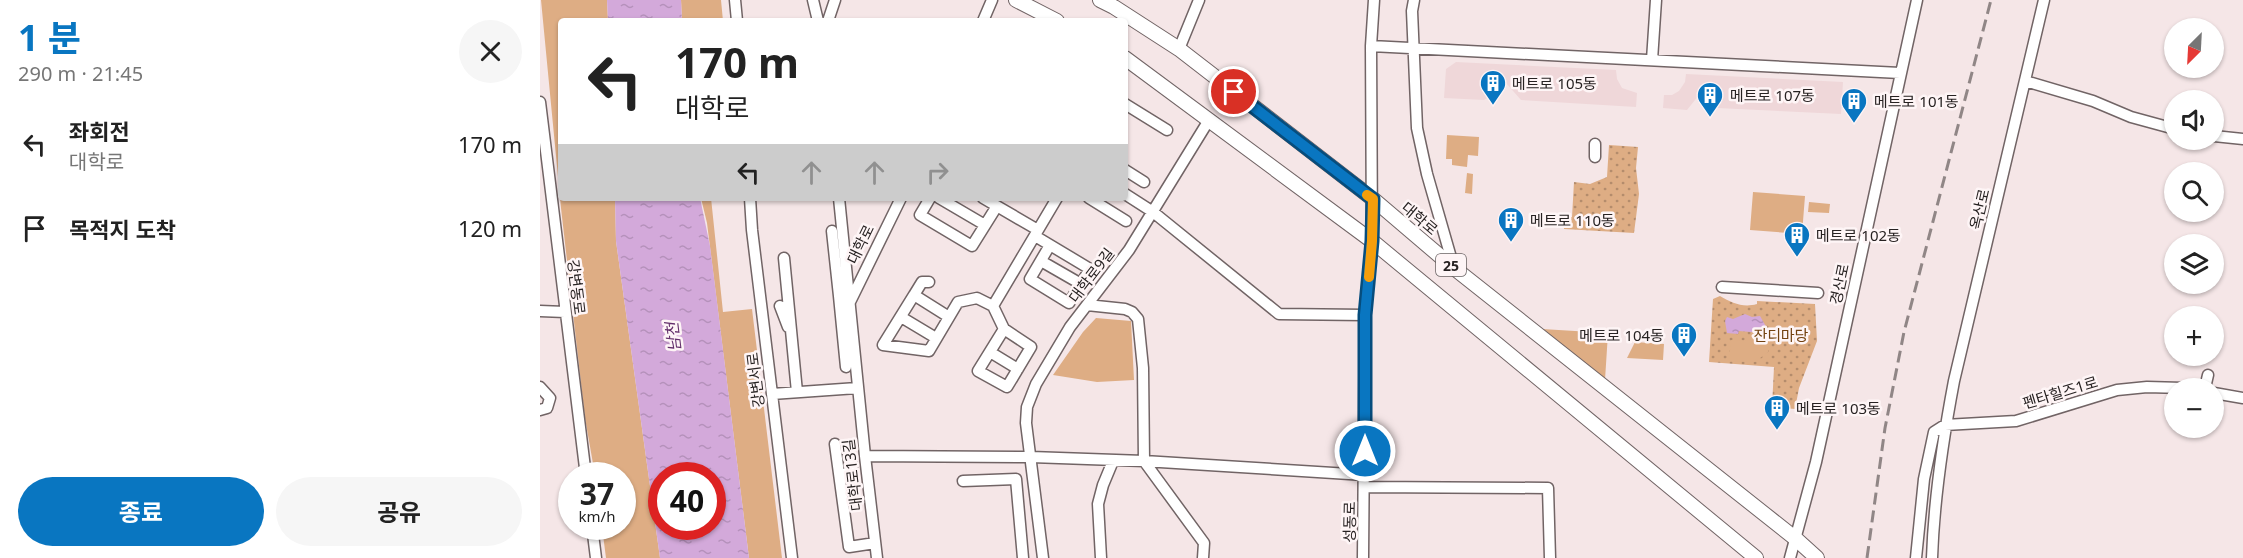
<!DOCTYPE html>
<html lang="ko">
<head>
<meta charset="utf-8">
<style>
	:root { --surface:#fff; --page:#f6f6f6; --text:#222; --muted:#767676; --accent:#0976c1 }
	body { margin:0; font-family:"Noto Sans","Noto Sans KR",sans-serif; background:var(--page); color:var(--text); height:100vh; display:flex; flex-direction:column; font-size:22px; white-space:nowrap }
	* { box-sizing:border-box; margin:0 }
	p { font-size:20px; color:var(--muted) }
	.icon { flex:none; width:33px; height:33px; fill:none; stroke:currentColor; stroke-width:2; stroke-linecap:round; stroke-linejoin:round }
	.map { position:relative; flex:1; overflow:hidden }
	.details { display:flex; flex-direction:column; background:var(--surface); width:540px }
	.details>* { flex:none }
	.hud { position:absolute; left:18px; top:18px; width:570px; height:183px; border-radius:6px; box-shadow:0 2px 4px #0004; background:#fff; color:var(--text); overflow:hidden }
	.needle { width:39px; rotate:204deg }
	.fabs { position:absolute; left:1624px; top:18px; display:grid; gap:12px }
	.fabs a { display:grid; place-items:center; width:60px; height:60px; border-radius:50%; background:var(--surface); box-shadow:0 2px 4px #0004; font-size:30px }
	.speed { position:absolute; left:18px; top:462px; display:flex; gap:12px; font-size:30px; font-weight:700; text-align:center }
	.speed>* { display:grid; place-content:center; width:78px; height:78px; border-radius:50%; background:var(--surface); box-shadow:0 2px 4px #0004; line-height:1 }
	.speed small { font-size:15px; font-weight:400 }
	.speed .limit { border:9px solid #d22; background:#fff; color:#111 }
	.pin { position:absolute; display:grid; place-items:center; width:51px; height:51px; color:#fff; margin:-26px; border:3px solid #fff; border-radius:50%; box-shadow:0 2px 6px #0007 }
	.me { position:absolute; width:66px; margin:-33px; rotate:0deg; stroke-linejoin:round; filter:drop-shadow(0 0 4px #0008) }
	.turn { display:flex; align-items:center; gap:21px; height:126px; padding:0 18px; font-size:27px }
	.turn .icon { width:78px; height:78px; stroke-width:2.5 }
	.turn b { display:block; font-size:42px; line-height:51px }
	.lanes { display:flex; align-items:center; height:57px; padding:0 18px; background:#0003; justify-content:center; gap:30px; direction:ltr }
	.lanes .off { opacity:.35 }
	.round { display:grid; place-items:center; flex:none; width:63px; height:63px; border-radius:32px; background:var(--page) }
	.summary { display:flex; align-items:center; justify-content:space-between; height:102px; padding:0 18px }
	h1 { font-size:36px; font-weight:700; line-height:45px; color:var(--accent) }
	.action { display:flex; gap:12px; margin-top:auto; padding:12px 18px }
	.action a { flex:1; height:69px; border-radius:36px; background:var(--accent); color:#fff; font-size:24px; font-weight:700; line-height:69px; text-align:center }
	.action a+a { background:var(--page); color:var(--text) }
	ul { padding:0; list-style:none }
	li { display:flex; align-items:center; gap:18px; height:84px; padding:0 18px }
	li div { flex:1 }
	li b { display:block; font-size:22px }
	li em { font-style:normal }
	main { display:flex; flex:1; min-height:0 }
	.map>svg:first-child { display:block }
</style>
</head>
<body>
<main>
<section class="details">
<div class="summary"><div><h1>1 분</h1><p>290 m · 21:45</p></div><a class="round"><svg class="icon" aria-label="close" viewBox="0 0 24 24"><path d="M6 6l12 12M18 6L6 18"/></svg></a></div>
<ul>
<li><svg class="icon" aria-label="left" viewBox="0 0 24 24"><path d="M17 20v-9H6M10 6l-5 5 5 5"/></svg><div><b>좌회전</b><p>대학로</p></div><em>170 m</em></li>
<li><svg class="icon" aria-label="arrive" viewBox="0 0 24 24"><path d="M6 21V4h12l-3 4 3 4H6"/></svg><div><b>목적지 도착</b></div><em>120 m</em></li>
</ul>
<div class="action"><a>종료</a><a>공유</a></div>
</section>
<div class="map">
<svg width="1703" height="558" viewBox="0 0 1703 558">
	<defs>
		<pattern id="grass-dots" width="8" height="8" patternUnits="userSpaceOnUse" patternTransform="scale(1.5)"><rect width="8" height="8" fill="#dead84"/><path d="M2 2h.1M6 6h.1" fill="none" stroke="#b48c6c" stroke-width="1.8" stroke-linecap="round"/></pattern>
		<pattern id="water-ripples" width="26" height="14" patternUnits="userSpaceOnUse" patternTransform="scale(1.5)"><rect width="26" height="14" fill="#d3a9da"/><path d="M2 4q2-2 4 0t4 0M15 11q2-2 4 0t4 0" fill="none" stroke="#b591bb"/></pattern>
	</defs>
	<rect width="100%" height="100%" fill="#f5e6e7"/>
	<!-- built -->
	<path fill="#efd7d9" d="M916 62 1076 70 1077 79 1082 88 1097 93 1096 107 981 100 966 83 963 86 961 84 954 91 955 93 944 100 904 98 906 69Z
		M1146 74 1303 82 1301 114 1177 108 1164 94 1161 96 1159 95 1147 110 1123 108 1124 95H1132L1139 91 1145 82Z"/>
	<!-- grass -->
	<path fill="url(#grass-dots)" d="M1069 145 1098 147 1096 168 1099 194 1094 233 1024 229V217H1032L1034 182 1050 184 1067 177Z
		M1180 296C1192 303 1203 308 1217 304V301L1275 304 1277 341 1259 388 1255 409 1232 407 1234 367 1169 362 1173 299Z"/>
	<!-- park -->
	<path fill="#dead84" d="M1 0H67L68 21H21V198H75L76 241 120 558H66L62 527 82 526V476L55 475 45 418 21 208Z
		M141 0H181L183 21H142Z
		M907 135 939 137 938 156 928 155 927 167 912 165V159H906Z
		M927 173 933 174 932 194 925 193Z
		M1213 192 1265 196 1262 234 1210 230Z
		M161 198H171L183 312 212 309 242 558H209L167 223Z
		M1269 202 1290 204 1289 213 1268 212Z
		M556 318 591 321 594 380 557 382 513 375 543 332Z
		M1002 329 1068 333 1065 380Z
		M1191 340 1228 342V352L1215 362 1189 361Z
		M1095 342 1124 344 1123 360 1087 358Z"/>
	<!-- water -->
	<path fill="url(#water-ripples)" fill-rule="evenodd" d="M67 0H141L142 21H68Z
		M75 198H160L170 246 209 558H120L76 241ZM122 476H172V526H122Z
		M1205 314 1212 317 1220 316 1228 330 1223 333 1199 331 1198 334 1187 333 1185 321 1187 317 1193 319Z"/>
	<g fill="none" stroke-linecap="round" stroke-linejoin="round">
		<!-- minor casing -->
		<g stroke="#716465" stroke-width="13">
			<path id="minor" d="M195 0 197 21
				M273 0 278 21
				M874 0 872 11 877 128 887 174 914 268
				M288 21 295 0
				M443 21 452 0
				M831 46 1360 73
				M639 49 659 0
				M1112 60 1116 0
				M1485 81 1553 101 1591 117 1635 129
				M0 102 46 476
				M585 104 627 130
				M1674 136 1703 139
				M1055 157V144
				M585 170 604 182
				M585 194 613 212 739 314 825 315
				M210 198 212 230 252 558
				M299 198 325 456 337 558
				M390 198 380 215 432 246 457 206
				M399 198 445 225
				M443 198 498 230
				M549 198 586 221
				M292 231 299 296
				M495 236 550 269 529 303 490 279 510 245
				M244 258 257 392
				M501 261 541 284
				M1182 287 1278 293
				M374 295 382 282H389
				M309 304 361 198
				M547 305 585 309 592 312 598 319 603 368 604 461 664 543 663 558
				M240 306 248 327
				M453 306 517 198
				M0 311 25 312
				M361 317 396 338
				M409 317 374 295 343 345 389 351 418 302 437 298 453 306 464 329 491 347 467 387 438 371 464 329
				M450 352 478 369
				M306 367 299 296 308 295
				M0 387 10 398 7 408 0 410
				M1665 388 1668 375
				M1674 393 1703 398
				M232 394 317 388
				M295 444 309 547 335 543
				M325 456 491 457 604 461 825 475
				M300 481 312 467 311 458
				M423 481 476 479 483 558
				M825 487 1008 488 1010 558
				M52 526 56 558
				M503 558 486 423 487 407 496 384 530 327 589 250 669 120
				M561 558 558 504 563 485 573 461
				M823 558 825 315 832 241 831 46 834 0
				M1250 558 1276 462 1377 0
				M1376 558 1384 479 1394 432 1405 425 1476 421 1577 390 1607 387 1643 388
				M1392 558C1394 499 1403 439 1414 381L1504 0"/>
		</g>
		<!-- major casing -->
		<g stroke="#716465" stroke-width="16">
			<path id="major" d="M476 0 517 21
				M560 0 574 7 639 49 833 199 914 268 1256 539 1277 558
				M585 58 832 241 1216 558"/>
		</g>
		<!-- minor -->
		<use href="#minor" stroke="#fff" stroke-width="10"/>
		<!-- major -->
		<use href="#major" stroke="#fff" stroke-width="14"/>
		<!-- rail -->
		<path stroke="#908686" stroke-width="3" stroke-dasharray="12 6" stroke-linecap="butt" d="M1327 558 1345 428 1364 332 1451 0"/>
	</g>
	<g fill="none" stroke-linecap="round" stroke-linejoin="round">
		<!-- route casing -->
		<g stroke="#064d7d" stroke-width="15">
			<path id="route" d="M694 92 833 199 832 241 825 315V451"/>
		</g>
		<!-- route -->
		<use href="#route" stroke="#0976c1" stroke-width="10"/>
		<!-- slow -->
		<path stroke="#f59e0b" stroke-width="10" d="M827 195 833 199 832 241 829 277"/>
	</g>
	<!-- icons -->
	<defs>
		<g id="building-pin" transform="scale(1.35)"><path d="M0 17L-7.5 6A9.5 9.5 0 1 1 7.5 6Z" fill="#0976c1" stroke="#fef5f6"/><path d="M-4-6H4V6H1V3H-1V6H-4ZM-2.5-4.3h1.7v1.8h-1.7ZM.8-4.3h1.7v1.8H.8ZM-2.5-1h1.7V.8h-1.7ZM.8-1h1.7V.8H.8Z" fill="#fff"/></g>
	</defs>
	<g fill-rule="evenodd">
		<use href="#building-pin" x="953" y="83"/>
		<use href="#building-pin" x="1170" y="95"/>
		<use href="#building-pin" x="1314" y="101"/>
		<use href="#building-pin" x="971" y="220"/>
		<use href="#building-pin" x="1257" y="235"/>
		<use href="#building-pin" x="1144" y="335"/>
		<use href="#building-pin" x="1237" y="408"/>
	</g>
	<g text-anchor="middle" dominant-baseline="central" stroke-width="5" stroke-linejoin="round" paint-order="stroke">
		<!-- shield labels -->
		<rect fill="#fef5f6" stroke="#686162" stroke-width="1.5" x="896" y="254" width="30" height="22" rx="4.5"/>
		<g font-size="14" font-weight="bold" fill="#272222">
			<text x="911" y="265">25</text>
		</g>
		<!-- poi labels -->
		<g font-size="15" fill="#272222" stroke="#fef5f6" text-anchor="start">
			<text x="972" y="83">메트로 105동</text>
			<text x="1190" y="95">메트로 107동</text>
			<text x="1334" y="101">메트로 101동</text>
			<text x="990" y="220">메트로 110동</text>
			<text x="1276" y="235">메트로 102동</text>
			<text x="1124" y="335" text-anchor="end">메트로 104동</text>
			<text x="1256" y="408">메트로 103동</text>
		</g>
		<!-- street labels -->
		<g font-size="15" fill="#272222" stroke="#fef5f6">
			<text transform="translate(1439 209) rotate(-77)">옥산로</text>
			<text transform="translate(880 218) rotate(40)">대학로</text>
			<text transform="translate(320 244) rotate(-64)">대학로</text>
			<text transform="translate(551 275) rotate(-53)">대학로9길</text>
			<text transform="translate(1299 284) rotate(-78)">경산로</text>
			<text transform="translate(37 287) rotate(83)">강변동로</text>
			<text transform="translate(215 380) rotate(-97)">강변서로</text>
			<text transform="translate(1520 392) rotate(-17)">펜타힐즈1로</text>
			<text transform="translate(312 475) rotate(-97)">대학로13길</text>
			<text transform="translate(809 522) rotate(-89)">성동로</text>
		</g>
		<!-- park labels -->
		<g font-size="15" fill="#734210" stroke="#fef5f6">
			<text x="1241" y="335">잔디마당</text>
		</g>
		<!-- water labels -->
		<g font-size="16" font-style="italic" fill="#632f6b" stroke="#fef5f6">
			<text transform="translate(133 337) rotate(-97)">남천</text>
		</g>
	</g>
</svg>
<div class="fabs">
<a><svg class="needle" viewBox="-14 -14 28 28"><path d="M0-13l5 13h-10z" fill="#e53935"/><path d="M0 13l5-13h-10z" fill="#767676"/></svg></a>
<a><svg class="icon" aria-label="sound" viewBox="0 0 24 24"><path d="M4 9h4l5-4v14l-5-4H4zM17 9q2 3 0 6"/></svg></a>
<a><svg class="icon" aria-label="search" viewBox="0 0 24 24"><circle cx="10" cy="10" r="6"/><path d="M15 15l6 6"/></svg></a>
<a><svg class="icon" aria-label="layers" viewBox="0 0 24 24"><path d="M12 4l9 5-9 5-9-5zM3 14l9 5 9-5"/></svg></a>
<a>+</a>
<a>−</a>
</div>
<div class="speed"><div>37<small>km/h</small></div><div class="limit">40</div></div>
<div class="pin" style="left:694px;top:92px;background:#d93025"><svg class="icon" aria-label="arrive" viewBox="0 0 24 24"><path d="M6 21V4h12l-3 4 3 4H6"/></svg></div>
<svg class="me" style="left:825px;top:451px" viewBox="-20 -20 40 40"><circle r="17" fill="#0976c1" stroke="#fff" stroke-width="3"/><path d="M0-11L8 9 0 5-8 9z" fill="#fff"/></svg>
<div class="hud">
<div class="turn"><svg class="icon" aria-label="left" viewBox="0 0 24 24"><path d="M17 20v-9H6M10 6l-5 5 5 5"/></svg><div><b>170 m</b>대학로</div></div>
<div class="lanes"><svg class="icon" aria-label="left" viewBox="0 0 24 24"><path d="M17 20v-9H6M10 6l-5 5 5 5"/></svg><svg class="icon off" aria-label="ahead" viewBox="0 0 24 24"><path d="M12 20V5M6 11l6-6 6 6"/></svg><svg class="icon off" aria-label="ahead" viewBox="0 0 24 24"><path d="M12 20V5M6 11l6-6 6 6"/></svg><svg class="icon off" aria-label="right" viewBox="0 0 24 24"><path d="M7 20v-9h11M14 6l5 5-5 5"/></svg></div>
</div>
</div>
</main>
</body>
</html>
